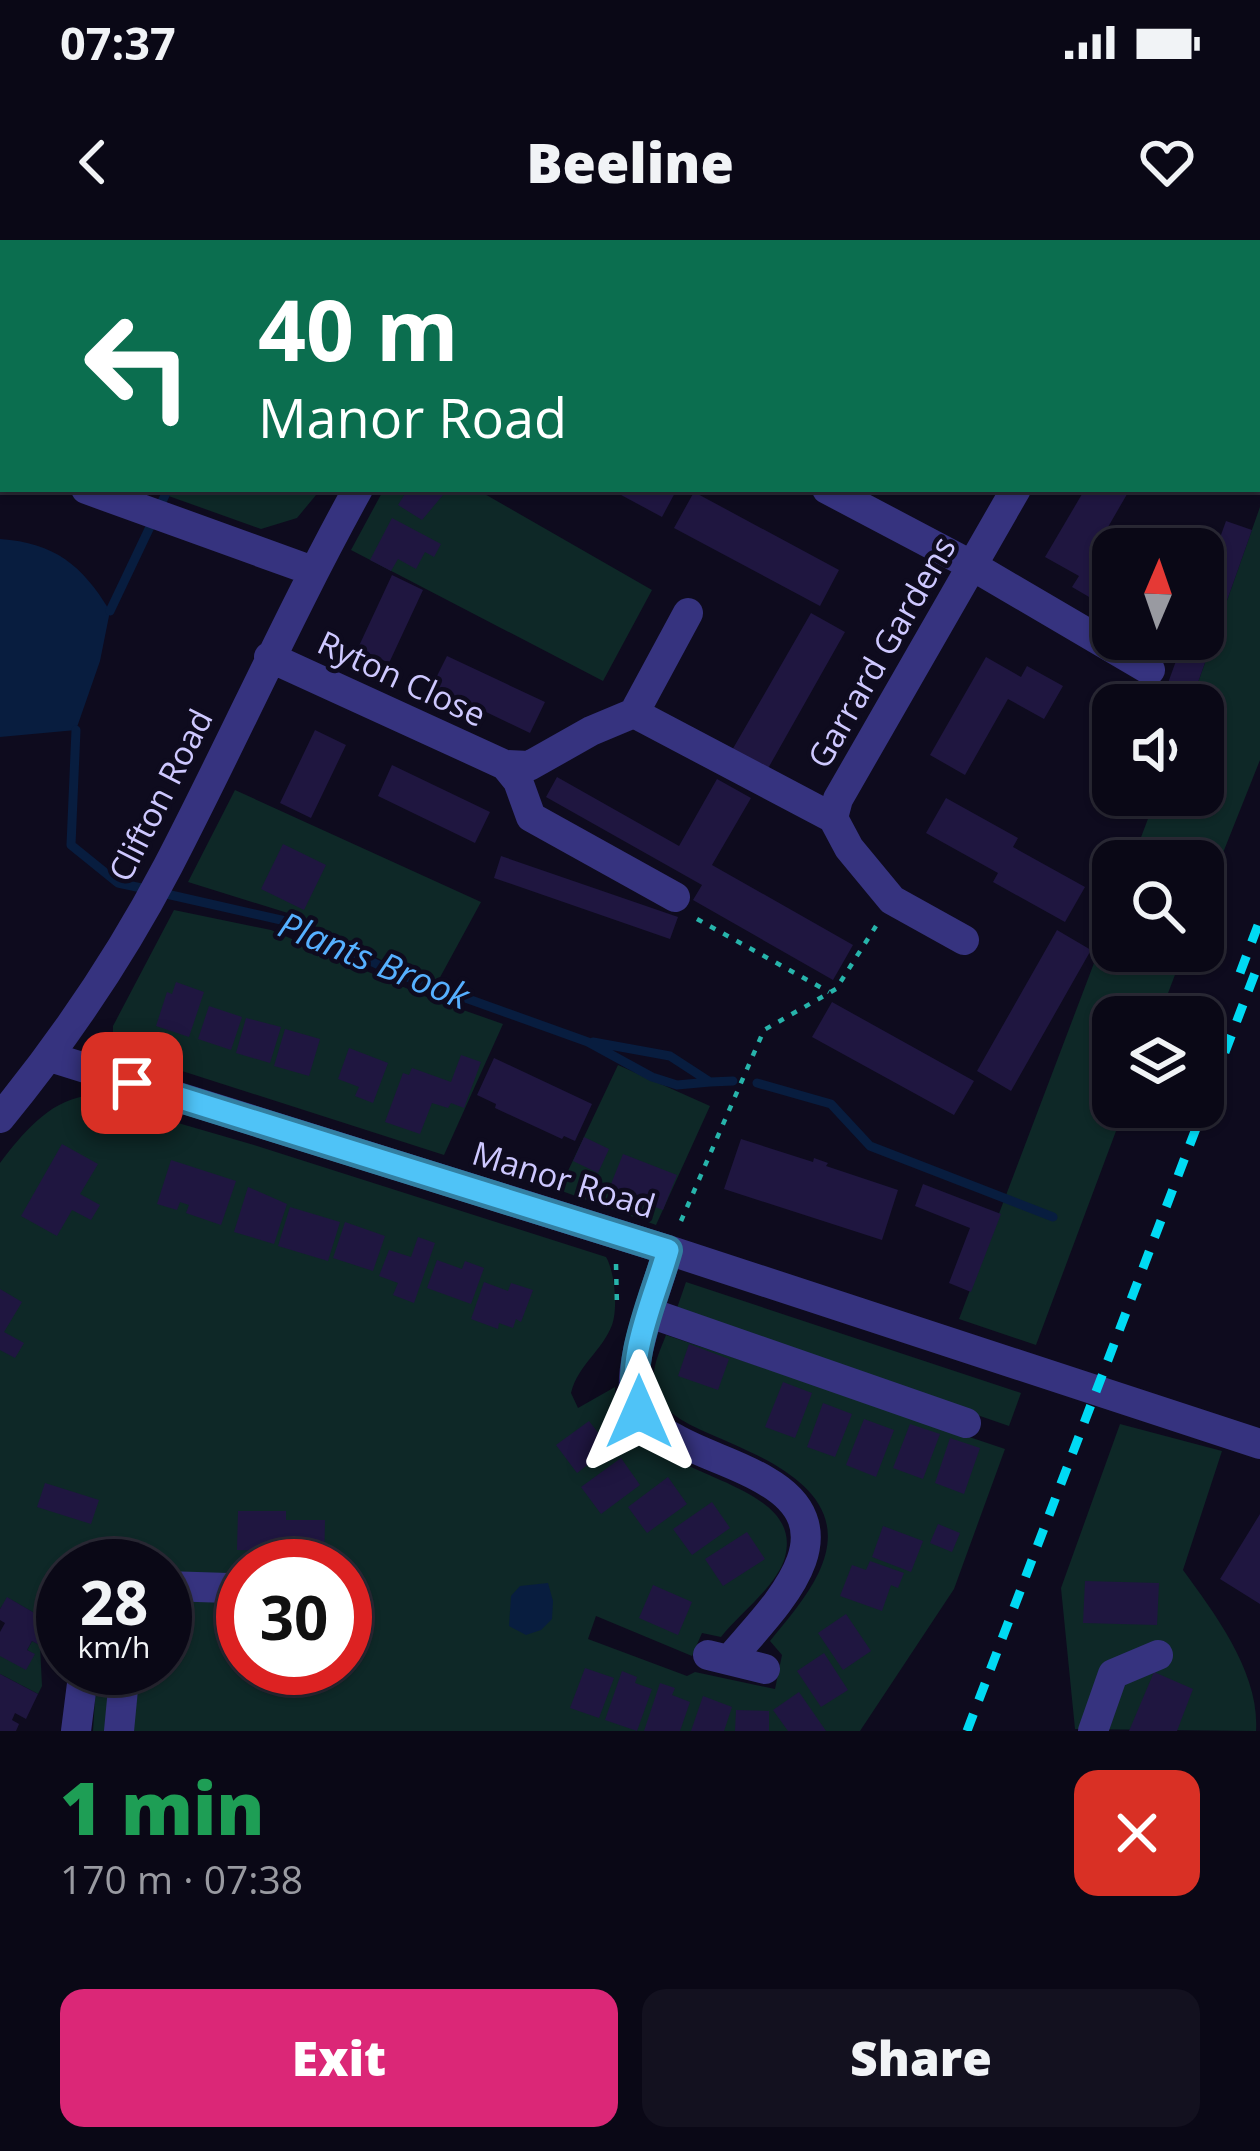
<!DOCTYPE html>
<html lang="en">
<head>
<meta charset="utf-8">
<style>
	:root { --surface:#0a0816; --page:#13111f; --text:#f1f3f6; --muted:#999aa1; --line:#2a2935; --accent:#db2777 }
	body { margin:0; font-family:"Open Sans",sans-serif; background:var(--page); color:var(--text); height:100vh; display:flex; flex-direction:column; font-size:45px; white-space:nowrap }
	* { box-sizing:border-box; margin:0 }
	p { font-size:39px; color:var(--muted) }
	.icon { flex:none; width:66px; height:66px; fill:none; stroke:currentColor; stroke-width:2; stroke-linecap:round; stroke-linejoin:round }
	.map { position:relative; height:1491px; overflow:hidden }
	.panel { display:flex; flex-direction:column; background:var(--surface); flex:1 }
	.panel>* { flex:none }
	.banner { position:absolute; left:0px; top:0px; width:1260px; height:252px; box-shadow:0 3px 9px #0004,0 0 0 3px var(--line); background:#0b6e4f; color:#fff; overflow:hidden }
	.needle { width:78px; rotate:2deg }
	.controls { position:absolute; left:1092px; top:288px; display:grid; gap:24px }
	.controls a { display:grid; place-items:center; width:132px; height:132px; border-radius:24px; background:var(--surface); box-shadow:0 3px 9px #0004,0 0 0 3px var(--line); font-size:60px }
	.speed { position:absolute; left:36px; top:1299px; display:flex; gap:24px; font-size:60px; font-weight:700; text-align:center }
	.speed>* { display:grid; place-content:center; width:156px; height:156px; border-radius:50%; background:var(--surface); box-shadow:0 3px 9px #0004,0 0 0 3px var(--line); line-height:1 }
	.speed small { font-size:30px; font-weight:400 }
	.speed .limit { border:18px solid #d22; background:#fff; color:#111 }
	.pin { position:absolute; display:grid; place-items:center; width:102px; height:102px; color:#fff; margin:-51px; border-radius:24px; box-shadow:0 6px 18px #0006 }
	.me { position:absolute; width:132px; margin:-66px; rotate:0deg; stroke-linejoin:round; filter:drop-shadow(0 0 9px #0008) }
	.turn { display:flex; align-items:center; gap:42px; height:252px; padding:0 60px; font-size:54px }
	.turn .icon { width:156px; height:156px; stroke-width:2.5 }
	.turn b { display:block; font-size:84px; line-height:102px }
	.round { display:grid; place-items:center; flex:none; width:126px; height:126px; border-radius:24px; background:var(--page) }
	.summary { display:flex; align-items:center; justify-content:space-between; height:204px; padding:0 60px }
	h1 { font-size:72px; font-weight:800; line-height:90px; color:#1e9e55 }
	.cta { display:flex; gap:24px; margin-top:auto; padding:24px 60px }
	.cta a { flex:1; height:138px; border-radius:24px; background:var(--accent); color:#fff; font-size:48px; font-weight:800; line-height:138px; text-align:center }
	.cta a+a { background:var(--page); color:var(--text) }
	.status { display:flex; justify-content:space-between; align-items:center; height:84px; padding:0 60px; background:var(--surface); direction:ltr }
	.status svg { height:33px; fill:currentColor }
	header { display:flex; justify-content:space-between; align-items:center; height:156px; padding:0 60px; background:var(--surface); font-size:54px; font-weight:800 }
	.map>svg:first-child { display:block }
</style>
</head>
<body>
<div class="status"><b>07:37</b><svg viewBox="0 0 49 12"><path d="M0 12V9h3v3zM5 12V6h3v6zM10 12V3h3v9zM15 12V0h3v12zM26 1h20v11H26zM47 4h2v5h-2z"/></svg></div>
<header><svg class="icon" aria-label="back" viewBox="0 0 24 24"><path d="M15 5l-7 7 7 7"/></svg>Beeline<svg class="icon" aria-label="heart" viewBox="0 0 24 24"><path d="M12 20l-8-8c-3-5 5-10 8-4 3-6 11-1 8 4z"/></svg></header>
<div class="map">
<svg width="1260" height="1491" viewBox="0 0 1260 1491">
	<rect width="100%" height="100%" fill="#0e0b1e"/>
	<!-- green -->
	<path fill="#0e2827" fill-rule="evenodd" d="M0 0H312L3 3 0 27Z
		M149 249H321L297 278 261 289Z
		M384 249H476L652 350 603 441 351 310Z
		M1260 267V520L1203 663V621H1132L1157 555H1203V465H1190Z
		M235 550 481 662 438 741 395 727 291 674 188 642Z
		M174 670 271 690 429 758 503 784 444 915 129 814 113 798V786Z
		M1113 673V711H1184L1159 777H1113V867H1125L1036 1105 959 1079Z
		M618 825 710 866 656 985 559 950Z
		M85 856 254 905 606 1017C615 1032 618 1069 612 1085 602 1111 578 1125 571 1153L578 1168 615 1147C613 1240 808 1230 785 1317 777 1346 740 1373 721 1397L702 1393 692 1416 596 1376 588 1399 687 1436 695 1432 775 1449 782 1415 770 1401C787 1380 806 1358 818 1334 858 1253 767 1219 710 1194 690 1185 661 1173 655 1148 650 1130 660 1111 666 1095L1005 1209 954 1349 860 1491H93L97 1428H165V1326H63V1377L55 1385 8 1358 0 1369V923C22 894 48 862 85 856ZM243 1326H345V1428H243Z
		M686 1042 1021 1153 1009 1186 676 1071Z
		M1120 1184 1222 1211 1183 1330C1215 1374 1260 1433 1256 1491L1075 1489 1061 1348Z
		M32 1401 40 1405 42 1446 38 1454 0 1434V1416L34 1414 27 1410Z"/>
	<!-- water -->
	<path fill="#081d3f" d="M0 299C55 303 82 325 110 371L100 421 76 490 0 497Z
		M548 1343 553 1361 552 1379 541 1390 526 1395 509 1386 511 1356 520 1346Z"/>
	<g fill="none" stroke-linecap="round" stroke-linejoin="round">
		<!-- stream -->
		<path stroke="#081d3f" stroke-width="9" d="M148 0 149 3
			M110 371 168 249
			M76 490 71 605 118 643 146 649
			M162 653 290 682 393 732 588 802 652 837 677 845 710 842
			M593 802 670 816 710 842 733 841
			M757 843 831 864 870 906 1053 977"/>
	</g>
	<!-- building -->
	<path fill="#1f1640" d="M408 249H448L422 280 398 265Z
		M610 249H677L662 277Z
		M1085 249H1130L1093 313 1113 325V358L1108 368 1072 347 1079 336 1045 317Z
		M694 252 839 330 820 366 674 288Z
		M392 278 441 304 434 317 425 312 416 329 398 319 391 331 370 320Z
		M1226 281 1252 290 1190 465H1160L1184 399H1203V345Z
		M392 335 423 350 389 423 358 408Z
		M811 373 845 392 766 532 731 512Z
		M447 416 545 462 530 493 432 446Z
		M986 417 1021 437 1027 426 1063 446 1044 479 1008 459 965 535 930 515Z
		M315 490 346 505 311 578 280 563Z
		M392 525 490 572 475 603 378 556Z
		M557 537 679 606 717 539 751 558 712 625 853 705 833 740 693 660 702 645 546 557Z
		M946 558 1018 598 1013 607 1085 647 1065 682 993 642 998 633 926 593Z
		M283 604 326 625 304 670 261 649Z
		M501 616 678 677 670 699 494 638Z
		M1057 690 1091 710 1011 851 977 831Z
		M176 742 204 752 189 797 156 786 167 752 172 754Z
		M832 762 974 841 954 875 812 797Z
		M209 766 242 777 231 810 198 799Z
		M246 778 281 787 270 823 236 813Z
		M285 789 320 799 309 836 274 826Z
		M349 808 388 823 373 863 355 856 359 847 338 839Z
		M461 815 481 822 464 868 451 863 448 868 432 863 420 894 385 882 403 833 409 835 412 828 451 842Z
		M494 818 592 864 575 901 564 896 562 899 495 868 496 864 477 855Z
		M584 897 609 909 598 933 573 921Z
		M741 899 813 922 814 918 828 923 826 926 898 950 882 1000 724 949Z
		M62 904 98 924 80 954 100 965 91 980 72 970 57 996 21 976Z
		M623 914 677 935 663 970 609 949Z
		M171 920 236 941 221 985 186 973 189 965 180 962 177 970 157 964Z
		M923 944 1001 974 971 1052 949 1043 970 988 915 966Z
		M248 947 287 964 274 1004 234 992Z
		M290 967 340 982 328 1021 278 1006Z
		M345 982 385 996 373 1031 333 1018Z
		M418 997 435 1003 414 1063 393 1055 398 1043 379 1036 389 1010 411 1017Z
		M437 1020 462 1029 465 1021 484 1028 471 1064 427 1048Z
		M484 1042 508 1051 511 1043 533 1050 521 1082 516 1079 513 1088 499 1083 498 1089 471 1079Z
		M0 1049 22 1062 4 1092 24 1103 15 1118 0 1110Z
		M689 1104 729 1119 718 1150 678 1136Z
		M783 1142 812 1153 795 1198 765 1187Z
		M823 1163 852 1174 835 1217 807 1207Z
		M864 1179 894 1190 876 1237 846 1225Z
		M589 1181 610 1208 577 1233 556 1205Z
		M910 1184 940 1194 923 1239 893 1228Z
		M950 1198 980 1208 964 1254 935 1243Z
		M621 1218 640 1245 601 1274 581 1247Z
		M668 1237 687 1264 647 1293 628 1267Z
		M45 1243 99 1260 91 1284 37 1267Z
		M712 1262 730 1288 692 1315 673 1289Z
		M238 1271H286V1280H325L324 1326H282L283 1311 237 1310Z
		M1260 1274V1364L1220 1339Z
		M938 1284 960 1293 952 1312 930 1303Z
		M883 1286 923 1301 911 1332 872 1317Z
		M747 1292 765 1319 723 1346 705 1319Z
		M870 1321 904 1333 898 1348 891 1345 882 1371 840 1356 852 1325 866 1330Z
		M1085 1341 1159 1343 1157 1385 1083 1383Z
		M653 1345 692 1362 678 1395 639 1378Z
		M7 1357 55 1385 43 1407 32 1401 27 1410 35 1414 26 1430 0 1416V1392L5 1383 0 1380V1369Z
		M846 1374 871 1411 843 1430 818 1393Z
		M824 1413 848 1450 821 1467 797 1431Z
		M280 1428H329L328 1442 279 1446Z
		M585 1428 614 1438 599 1478 570 1468Z
		M622 1431 637 1437 635 1443 652 1449 637 1491 605 1480Z
		M1154 1432 1193 1449 1177 1491H1129Z
		M0 1434 38 1454 26 1479 15 1473 12 1480 19 1484 16 1491H0Z
		M660 1443 675 1448 672 1455 690 1462 680 1491H644Z
		M799 1452 826 1491H788L773 1470Z
		M703 1456 732 1467 724 1491H691Z
		M736 1470 769 1471V1491H735Z"/>
	<g fill="none" stroke-linecap="round" stroke-linejoin="round">
		<!-- path -->
		<path stroke="#27b4ab" stroke-width="4.5" stroke-dasharray="6 9" stroke-linecap="butt" d="M697 679 829 752
			M681 981 764 790 836 749 876 686
			M616 1024 617 1067"/>
		<!-- minor -->
		<path stroke="#36337f" stroke-width="30" d="M795 0 800 3
			M964 0 969 3
			M497 3 499 0
			M1161 3 1163 0
			M0 217 3 219
			M86 249 313 331
			M827 249 971 325 1150 430
			M269 417 505 525
			M634 473 688 373
			M675 657 531 577 518 541 505 525 529 526 591 491 634 473 833 578
			M964 700 892 660 849 608 833 578 838 559 1016 249
			M50 817 668 1010 1260 1204
			M0 878C64 800 121 716 168 626 233 501 290 372 358 249
			M668 1010C658 1048 621 1135 638 1170 645 1184 661 1191 674 1198 703 1215 737 1223 766 1241 856 1293 771 1370 729 1420
			M650 1073 966 1183
			M165 1346 229 1348
			M708 1415 765 1429
			M76 1491 84 1428
			M119 1491 125 1428
			M1093 1491 1113 1434 1158 1415"/>
		<!-- rail -->
		<path stroke="#00daf3" stroke-width="9" stroke-dasharray="18 15" stroke-linecap="butt" d="M1240 733 1260 680
			M967 1491 1260 720"/>
	</g>
	<g fill="none" stroke-linecap="round" stroke-linejoin="round">
		<!-- route casing -->
		<g stroke="#337fa1" stroke-width="30">
			<path id="route" d="M132 843 668 1010C654 1060 624 1120 639 1172"/>
		</g>
		<!-- route -->
		<use href="#route" stroke="#4fc3f7" stroke-width="21"/>
	</g>
	<g text-anchor="middle" dominant-baseline="central" stroke-width="9" stroke-linejoin="round" paint-order="stroke">
		<!-- street labels -->
		<g font-size="33" fill="#cec8ff" stroke="#0e0b1e">
			<text transform="translate(881 412) rotate(-60)">Garrard Gardens</text>
			<text transform="translate(402 438) rotate(25)">Ryton Close</text>
			<text transform="translate(160 555) rotate(-63)">Clifton Road</text>
			<text transform="translate(564 939) rotate(17)">Manor Road</text>
		</g>
		<!-- water labels -->
		<g font-size="36" font-style="italic" fill="#56b0ff" stroke="#0e0b1e">
			<text transform="translate(374 720) rotate(22)">Plants Brook</text>
		</g>
	</g>
</svg>
<div class="controls">
<a><svg class="needle" viewBox="-14 -14 28 28"><path d="M0-13l5 13h-10z" fill="#e53935"/><path d="M0 13l5-13h-10z" fill="#999aa1"/></svg></a>
<a><svg class="icon" aria-label="sound" viewBox="0 0 24 24"><path d="M4 9h4l5-4v14l-5-4H4zM17 9q2 3 0 6"/></svg></a>
<a><svg class="icon" aria-label="search" viewBox="0 0 24 24"><circle cx="10" cy="10" r="6"/><path d="M15 15l6 6"/></svg></a>
<a><svg class="icon" aria-label="layers" viewBox="0 0 24 24"><path d="M12 4l9 5-9 5-9-5zM3 14l9 5 9-5"/></svg></a>
</div>
<div class="speed"><div>28<small>km/h</small></div><div class="limit">30</div></div>
<div class="pin" style="left:132px;top:843px;background:#d93025"><svg class="icon" aria-label="arrive" viewBox="0 0 24 24"><path d="M6 21V4h12l-3 4 3 4H6"/></svg></div>
<svg class="me" style="left:639px;top:1172px" viewBox="-20 -20 40 40"><path d="M0-17L14 15 0 8-14 15z" fill="#4fc3f7" stroke="#fff" stroke-width="4"/></svg>
<div class="banner">
<div class="turn"><svg class="icon" aria-label="left" viewBox="0 0 24 24"><path d="M17 20v-9H6M10 6l-5 5 5 5"/></svg><div><b>40 m</b>Manor Road</div></div>
</div>
</div>
<section class="panel">
<div class="summary"><div><h1>1 min</h1><p>170 m · 07:38</p></div><a class="round" style="background:#d93025;color:#fff"><svg class="icon" aria-label="close" viewBox="0 0 24 24"><path d="M6 6l12 12M18 6L6 18"/></svg></a></div>
<div class="cta"><a>Exit</a><a>Share</a></div>
</section>
</body>
</html>
